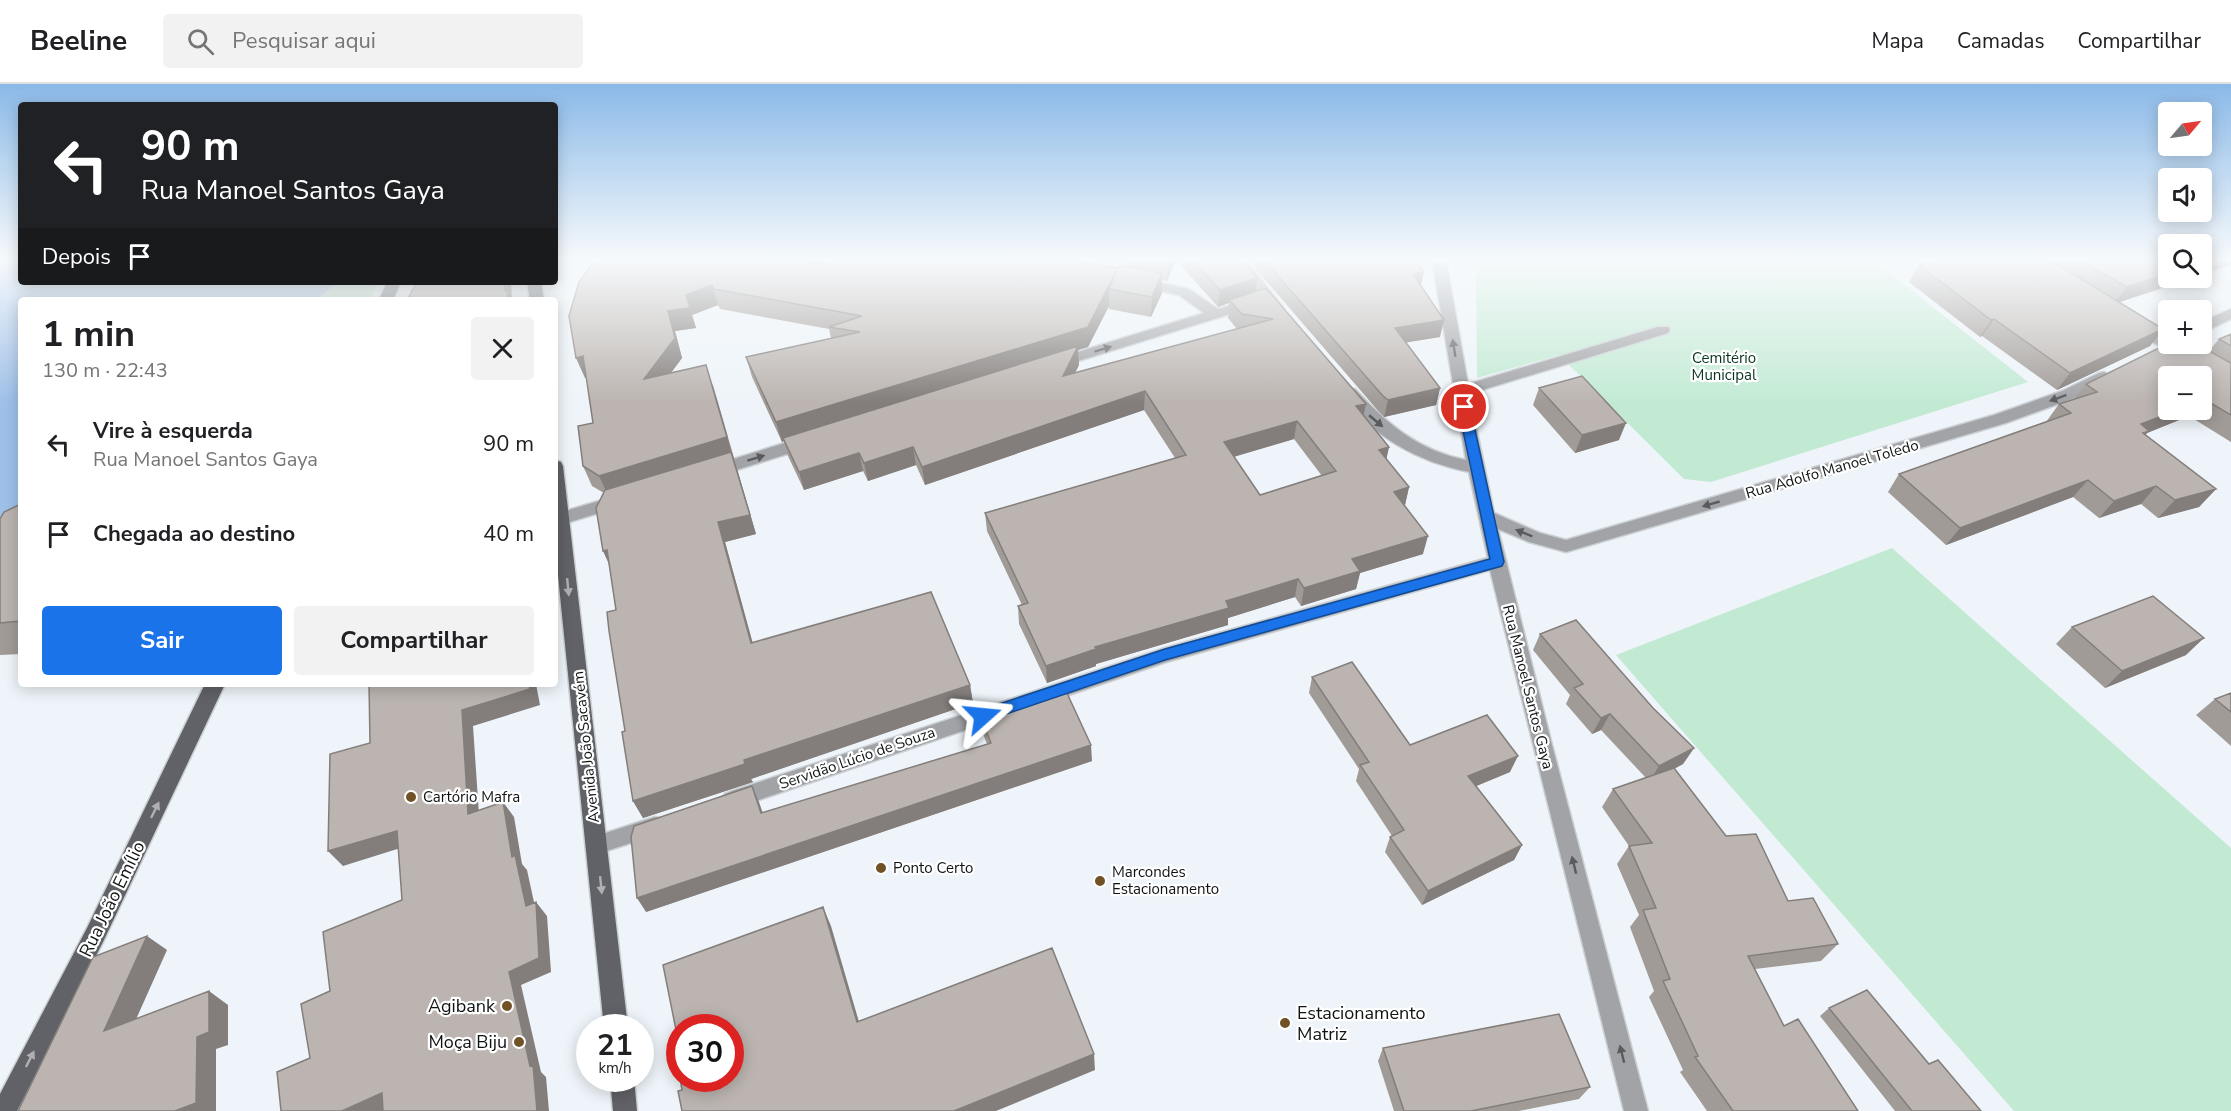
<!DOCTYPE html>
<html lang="pt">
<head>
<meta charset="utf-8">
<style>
	:root { --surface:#fff; --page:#f2f2f2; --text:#202124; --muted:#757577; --line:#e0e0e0; --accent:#1a73e8 }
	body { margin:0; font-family:"Nunito Sans",sans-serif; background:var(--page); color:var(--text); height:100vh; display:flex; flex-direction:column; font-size:22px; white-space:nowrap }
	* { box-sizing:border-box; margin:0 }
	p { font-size:20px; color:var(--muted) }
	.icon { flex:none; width:33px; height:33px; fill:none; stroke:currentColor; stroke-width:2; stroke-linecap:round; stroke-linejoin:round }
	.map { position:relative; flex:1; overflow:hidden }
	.sheet { position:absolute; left:18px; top:213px; width:540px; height:390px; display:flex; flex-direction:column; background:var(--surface); border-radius:6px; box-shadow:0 3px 15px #0003 }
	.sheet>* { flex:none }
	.top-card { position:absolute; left:18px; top:18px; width:540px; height:183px; border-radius:6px; box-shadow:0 3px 15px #0003; background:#202124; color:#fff; overflow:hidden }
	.needle { width:39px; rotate:61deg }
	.buttons { position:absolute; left:2158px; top:18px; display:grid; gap:12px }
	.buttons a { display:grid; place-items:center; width:54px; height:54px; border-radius:6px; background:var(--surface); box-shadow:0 3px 15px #0003; font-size:30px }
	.speed { position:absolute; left:576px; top:930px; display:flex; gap:12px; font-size:30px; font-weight:700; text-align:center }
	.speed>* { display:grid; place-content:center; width:78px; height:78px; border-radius:50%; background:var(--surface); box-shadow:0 3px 15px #0003; line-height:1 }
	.speed small { font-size:15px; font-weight:400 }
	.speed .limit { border:9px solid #d22; background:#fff; color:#111 }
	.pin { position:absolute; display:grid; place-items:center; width:51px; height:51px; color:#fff; margin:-26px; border:3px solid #fff; border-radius:50%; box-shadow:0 2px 6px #0007 }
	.me { position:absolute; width:66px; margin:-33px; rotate:72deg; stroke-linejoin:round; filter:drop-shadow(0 0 4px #0008) }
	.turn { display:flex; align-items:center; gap:21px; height:126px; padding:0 24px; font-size:27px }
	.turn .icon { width:78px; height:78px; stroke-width:2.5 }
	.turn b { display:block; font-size:42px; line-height:51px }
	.then { display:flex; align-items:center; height:57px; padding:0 24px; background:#0003; gap:12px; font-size:22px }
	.round { display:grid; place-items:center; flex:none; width:63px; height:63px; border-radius:6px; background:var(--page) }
	.head { display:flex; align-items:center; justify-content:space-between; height:102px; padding:0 24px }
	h1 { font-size:36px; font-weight:700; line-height:45px }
	.action { display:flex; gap:12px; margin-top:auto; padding:12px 24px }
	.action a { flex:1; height:69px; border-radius:6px; background:var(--accent); color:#fff; font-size:24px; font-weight:700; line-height:69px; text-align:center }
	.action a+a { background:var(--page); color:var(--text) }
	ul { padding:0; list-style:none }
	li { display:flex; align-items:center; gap:18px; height:90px; padding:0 24px }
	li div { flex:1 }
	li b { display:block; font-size:22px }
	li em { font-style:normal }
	header { display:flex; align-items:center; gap:36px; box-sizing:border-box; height:84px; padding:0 30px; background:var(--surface); border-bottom:2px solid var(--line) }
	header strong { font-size:28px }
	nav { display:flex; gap:33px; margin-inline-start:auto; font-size:21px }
	.search { width:420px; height:54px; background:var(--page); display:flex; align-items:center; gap:15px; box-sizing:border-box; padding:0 21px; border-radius:6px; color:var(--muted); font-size:22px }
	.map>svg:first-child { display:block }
</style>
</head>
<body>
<header>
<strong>Beeline</strong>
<div class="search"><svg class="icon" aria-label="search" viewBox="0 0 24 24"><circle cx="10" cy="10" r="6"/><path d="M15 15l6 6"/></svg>Pesquisar aqui</div>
<nav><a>Mapa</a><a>Camadas</a><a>Compartilhar</a></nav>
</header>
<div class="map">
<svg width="2231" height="1027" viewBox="0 0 2231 1027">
	<rect width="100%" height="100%" fill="#eef4f9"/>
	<!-- green -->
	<path fill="#c2ead3" d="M1465 176H1873L2028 298 1711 398 1684 395 1559 271 1477 294 1476 186Z
		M339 198H378L370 216H315Z
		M1892 464 2231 764V1027H2014L1616 571Z"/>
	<!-- water -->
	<path fill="#9ec0e9" d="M0 176H21V198H339L315 216H21V458L0 478Z"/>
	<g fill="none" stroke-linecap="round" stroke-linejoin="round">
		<!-- minor casing -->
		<g stroke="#cad0d4" stroke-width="3">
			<path id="minor" d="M1232 176H1246L1282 222 1284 225 1282 228H1272Z
				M1432 176H1446L1468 300 1658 243H1668L1670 246 1668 249 1469 310 1494 429 1540 449 1566 456 1994 331 2062 307 2099 289 2104 288 2112 293 2109 297 2072 315 2006 339 1566 468 1529 458 1498 445 1551 657 1648 1027H1624L1490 486 1166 578 732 725 725 722 722 716 725 710 732 707 1165 564 1488 474 1469 388C1419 378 1371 353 1342 309L1345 305H1355C1387 340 1419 367 1466 376Z
				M1138 194 1189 205 1218 225 1251 215 1258 219 1256 222 1062 282H1052L1049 279 1052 276 1204 229 1179 211 1133 201 1131 198Z
				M2231 225V235L2202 249V238Z
				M2135 237 2169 255V260H2176L2195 272 2192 275H2182L2130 245 2128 242Z
				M807 352 813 354 815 358 813 362 714 393 708 391 706 387 708 383Z
				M619 411 625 413 627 417 625 421 560 441 555 440V430Z
				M655 733 662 735 665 742 662 749 597 770 590 768 586 761 590 754Z"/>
		</g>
		<!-- major casing -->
		<g stroke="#cad0d4" stroke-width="3">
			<path id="major" d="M387 198H401L393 216H379Z
				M527 198H541L544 216H530Z
				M555 376 561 378 563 382 628 944H604L555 462Z
				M205 600H225L103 858 17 1027H0V1010L87 844Z
				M610 994H634L637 1027H613Z"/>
		</g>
		<!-- minor -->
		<use href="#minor" fill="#a2a3a6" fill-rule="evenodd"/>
		<!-- major -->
		<use href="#major" fill="#606267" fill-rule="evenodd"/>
	</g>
	<!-- wall -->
	<path fill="#a19b97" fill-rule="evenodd" d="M595 176H825L823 180 1118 184 1124 182V176H1243L1257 194 1256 208 1364 332 1389 363 1386 376 1409 403 1405 421 1423 470 1360 489 1356 505 1301 522 1295 513 1228 534V541L1096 580V582L1047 599 1019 540 1018 522 1022 521 987 447 985 429 1175 374 1144 326 925 401 916 381 868 397 863 387 804 406 788 372 784 357 782 358 752 293 746 273 831 254 829 245 720 225 718 221 692 231 696 244 675 247 682 274 671 289 713 301 756 450 725 458 752 558 970 601 973 619 751 695 753 698 643 734 633 717 625 647 616 526 604 409 592 402 583 382 593 339 586 293 585 294ZM1176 176 1218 223 1229 219 1228 234 1237 245 1075 289 1079 281 1078 266 1088 263 1109 222V225L1151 233 1162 209V196L1167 197ZM1294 355 1322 392 1260 411 1234 373Z
		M1248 176H1414L1421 202 1440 253 1406 258 1440 304 1436 321 1384 333 1380 329Z
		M1936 176H2169L2120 218 2163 245 2150 262 2057 306 1982 252 1980 253 1909 198 1919 181Z
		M2231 250V358L2189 332 2147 349 2146 351 2216 405 2199 423 2158 434 2141 420 2099 434 2073 413 1946 461 1888 408 1899 390 2046 338 2059 320 2074 315 2086 300 2191 261 2209 267 2219 255ZM2202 292V326H2169Z
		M1539 304 1619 356 1575 369 1533 321Z
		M21 418V570L0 571V435L19 421Z
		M2072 543 2186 571 2105 604 2056 560Z
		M1540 550 1653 624 1694 664 1683 680 1674 685 1726 752 1788 817 1838 860 1821 877 1755 885 1784 942 1858 1027H1707L1680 988 1683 986 1649 913 1654 907 1630 843 1639 831 1617 780 1629 762 1602 723 1613 705 1646 694 1601 646 1592 650 1566 620 1570 611 1533 566Z
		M1312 593 1410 661 1510 688 1476 702 1522 761 1514 776 1422 821 1385 768 1390 753 1392 752 1356 697 1359 685 1309 609Z
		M2231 609V662L2196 631 2215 615Z
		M981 634 1092 677 646 828 752 702 762 729 987 660 983 650Z
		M1829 924 1981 1027H1895L1820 932Z
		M1383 964 1590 1003 1579 1015 1519 1027H1394L1378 977Z"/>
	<!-- shaded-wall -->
	<path fill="#837e7b" d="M808 176H825L812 194Z
		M1169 176H1176L1167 197V180Z
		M2210 176H2231V181L2202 190V178Z
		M1116 187 1109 205V222L1088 263 1078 266 1079 281 1064 310 783 354 784 357 782 358 776 338Z
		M1424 188 1420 205 1413 190Z
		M1162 189V209L1151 233 1152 213Z
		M2169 189V194H2193L2114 220 2127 203Z
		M1257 194 1255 211 1229 216V219L1218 223 1220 206Z
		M504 198H511L512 216H508L505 207Z
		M712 201 718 221 692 231 696 244 675 247 682 274 651 315 644 295 668 227 686 211Z
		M1994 235 1982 252 1980 253 1991 236Z
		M1444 236 1440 253 1391 261 1395 244Z
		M2163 245 2150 262 2057 306 2070 289Z
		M583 272 591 292 585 294 576 274Z
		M706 281 756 450 725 458 758 578 751 559 608 411 599 392Z
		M1440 304 1436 321 1384 333 1388 316Z
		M1145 307 1144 326 925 401 922 383Z
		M1366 320 1362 338 1356 322Z
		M2178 326H2195L2189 332 2147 349 2134 364 2141 340Z
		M1297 337 1294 355 1222 376 1224 358Z
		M1626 339 1619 356 1575 369 1582 351Z
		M913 363 916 381 868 397 864 379Z
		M1389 363 1385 381 1379 366Z
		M859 369 863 387 804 406 799 388Z
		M2088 396 2073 413 1946 461 1960 444Z
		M2156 402 2141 420 2099 434 2114 417Z
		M1409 403 1405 421 1394 408Z
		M2216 405 2199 423 2158 434 2175 416Z
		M1428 452 1423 470 1360 489 1356 505 1301 522 1304 504 1352 475Z
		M607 466 612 487 603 467Z
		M1298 495 1295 513 1228 534V541L1096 580V582L1047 599 1046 582 1095 563 1226 517Z
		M2204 554 2186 571 2105 604 2122 587Z
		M529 600H536L540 621 473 642 480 745 468 730 462 626Z
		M970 601 973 619 751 695 753 698 643 734 633 717 744 676Z
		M1610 630 1601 646 1592 650 1601 634Z
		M1091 661 1092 677 646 828 637 814Z
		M1694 664 1683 680 1649 698 1659 682Z
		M1518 672 1510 688 1462 708 1468 692Z
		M752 702 759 718 768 744 761 729Z
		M503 718 514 733 522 780 527 786 537 832 536 818 547 832 551 888 521 901 541 988 546 993 549 1027H537L530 982 509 888 512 773Z
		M397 747 410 761 343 782 328 767Z
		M1522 761 1514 776 1422 821 1428 807Z
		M823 823 831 842 864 955 857 938Z
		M147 852 167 866 125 960 104 947Z
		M209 907 228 921V961L216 965V1027H175L197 953Z
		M1094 970 1095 986 996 1027H954Z
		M382 1009 383 1027H342Z"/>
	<!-- building -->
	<path fill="#bbb4b0" stroke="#837e7b" stroke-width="1.5" fill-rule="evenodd" d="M595 176H808L810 180H824L827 176H1066L1118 184 1119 181 1162 189 1152 213 1109 205 1116 187 1088 243 776 338 746 273 860 248 829 243 862 232 714 205 712 201 686 211 690 224 668 227 675 254 644 295 706 281 727 353 599 392 583 382 578 342 593 339 583 272 576 274 569 232 579 198Z
		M1143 176H1169L1167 180Z
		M1192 176H1243L1257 194 1220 206Z
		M1264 176H1414L1424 188 1413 190 1444 236 1395 244 1440 304 1388 316 1383 312Z
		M1936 176H2050L2163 245 2070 289 1994 235 1991 236 1919 181Z
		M2079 176H2169V189L2127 203Z
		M417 198H504L505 207H507L508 216H407Z
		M1266 204 1366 320 1356 322 1389 363 1379 366 1409 403 1394 408 1428 452 1352 475 1360 487 1304 504 1298 495 1226 517 1229 524 1095 563 1096 565 1046 582 1018 522 1028 519 985 429 1186 371 1145 307 922 383 913 363 864 379 859 369 799 388 783 354 1078 262 1063 292 1273 235 1242 230 1229 216ZM1297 337 1336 387 1260 411 1224 358Z
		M2231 250V262L2219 255Z
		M2169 259V260H2188L2191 261 2202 263 2231 279V331L2204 315 2202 316V292H2169V326H2178L2141 340 2149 347 2143 349 2216 405 2175 416 2156 402 2114 417 2088 396 1960 444 1899 390 2071 329 2059 320 2097 308 2086 300Z
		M1582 292 1626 339 1582 351 1539 304Z
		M731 368 750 431 718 438 751 559 931 508 970 601 744 676 745 680 633 717 622 648 625 647 609 547 607 528 616 526 607 466 603 467 596 424 605 406Z
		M21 418V537L0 539V435L4 428 19 421Z
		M2153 512 2204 554 2122 587 2072 543Z
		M1576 536 1653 624 1694 664 1659 682 1610 630 1601 634 1574 604 1583 600 1540 550Z
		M1352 578 1410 661 1487 631 1518 672 1468 692 1522 761 1428 807 1390 753 1404 746 1360 681 1369 678 1312 593Z
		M369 600H529L530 605 462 626 468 730 503 718 512 773 515 771 526 822 536 818 539 874 509 888 530 982 533 981 537 1027H383L382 1009 342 1027H281L277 988 310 974 301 920 330 907 323 848 402 816 397 747 328 767 330 670 370 659Z
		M1066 607 1091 661 637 814 631 753 634 742 752 702 761 729 991 659 981 634Z
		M2231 609V628L2215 615Z
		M1674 684 1726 752 1756 750 1788 817 1813 814 1838 860 1748 872 1784 942 1798 935 1858 1027H1733L1695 973 1698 972 1663 897 1670 895 1643 826 1656 824 1629 762 1652 759 1613 705Z
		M823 823 857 938 1052 864 1094 970 954 1027H682L678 1007 682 1006 680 994H730V944H680V993L673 958 678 956 663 881Z
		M147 852 104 947 209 907V948L197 953 196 1019 175 1027H18L93 873Z
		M1867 906 1929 980 1938 976 1981 1027H1912L1829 924Z
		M1559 930 1590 1003 1471 1027H1404L1383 964Z"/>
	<!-- one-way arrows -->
	<defs><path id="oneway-solid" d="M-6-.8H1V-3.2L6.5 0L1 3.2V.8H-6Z" transform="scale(1.5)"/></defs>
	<g fill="#595b5d">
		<use href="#oneway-solid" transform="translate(1454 264) rotate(-99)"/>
		<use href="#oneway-solid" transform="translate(1103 265) rotate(-17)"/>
		<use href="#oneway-solid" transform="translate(2058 314) rotate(160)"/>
		<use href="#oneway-solid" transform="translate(1376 337) rotate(40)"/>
		<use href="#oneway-solid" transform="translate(756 374) rotate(-17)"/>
		<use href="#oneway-solid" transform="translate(1711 420) rotate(164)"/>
		<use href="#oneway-solid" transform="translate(1524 449) rotate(-158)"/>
		<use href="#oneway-solid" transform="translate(1574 781) rotate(-104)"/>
		<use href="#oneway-solid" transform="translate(1622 970) rotate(-104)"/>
	</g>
	<g fill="#b0b0b3">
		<use href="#oneway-solid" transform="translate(568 503) rotate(84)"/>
		<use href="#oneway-solid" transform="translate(155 726) rotate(-64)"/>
		<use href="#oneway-solid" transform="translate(601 801) rotate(84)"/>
		<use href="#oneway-solid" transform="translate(30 975) rotate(-63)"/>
	</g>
	<!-- sky -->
	<linearGradient id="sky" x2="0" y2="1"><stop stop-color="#8ab9e8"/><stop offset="0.55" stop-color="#f7fafc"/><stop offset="1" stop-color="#f7fafc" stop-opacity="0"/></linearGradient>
	<rect width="2231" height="319" fill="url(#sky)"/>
	<!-- route -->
	<path fill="#1a73e8" stroke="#114b97" stroke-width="1.5" d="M1464 319 1470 323 1504 478 1502 482 1165 576 983 638 978 636 976 632 978 627 1165 565 1490 475 1458 323Z"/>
	<!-- markers -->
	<g fill="#715227" stroke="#fff" stroke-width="2">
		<circle cx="411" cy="713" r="6"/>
		<circle cx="881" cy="784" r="6"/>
		<circle cx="1100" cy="797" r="6"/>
		<circle cx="507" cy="922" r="6"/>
		<circle cx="1285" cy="939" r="6"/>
		<circle cx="519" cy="958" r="6"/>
	</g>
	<g text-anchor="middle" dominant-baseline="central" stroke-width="4.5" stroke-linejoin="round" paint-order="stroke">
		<!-- park labels -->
		<g font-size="15" fill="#093521" stroke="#fff">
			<text x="1724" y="274">Cemitério<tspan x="1724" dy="17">Municipal</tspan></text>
		</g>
		<!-- street labels -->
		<g font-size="15" fill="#101314" stroke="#fff">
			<text transform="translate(1832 385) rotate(-16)">Rua Adolfo Manoel Toledo</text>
			<text transform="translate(1528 603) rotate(76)">Rua Manoel Santos Gaya</text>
			<text transform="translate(586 663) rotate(-96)">Avenida João Sacavém</text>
			<text transform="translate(857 674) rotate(-19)">Servidão Lúcio de Souza</text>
		</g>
		<!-- poi labels -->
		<g font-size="15" fill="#101314" stroke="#fff" text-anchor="start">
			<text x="423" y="713">Cartório Mafra</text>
			<text x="893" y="784">Ponto Certo</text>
			<text x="1112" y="788">Marcondes<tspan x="1112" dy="17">Estacionamento</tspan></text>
		</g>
		<!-- near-street labels -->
		<g font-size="18" fill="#101314" stroke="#fff">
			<text transform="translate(112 815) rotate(-64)">Rua João Emílio</text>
		</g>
		<!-- near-poi labels -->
		<g font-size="18" fill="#101314" stroke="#fff" text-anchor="end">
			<text x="495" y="922">Agibank</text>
			<text x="1297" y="929" text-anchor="start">Estacionamento<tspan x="1297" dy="21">Matriz</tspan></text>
			<text x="507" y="958">Moça Biju</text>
		</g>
	</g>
</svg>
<div class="buttons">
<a><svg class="needle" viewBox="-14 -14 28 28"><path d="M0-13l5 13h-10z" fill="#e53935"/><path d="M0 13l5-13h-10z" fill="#757577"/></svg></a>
<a><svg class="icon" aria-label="sound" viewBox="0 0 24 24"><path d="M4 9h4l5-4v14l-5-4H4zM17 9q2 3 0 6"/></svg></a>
<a><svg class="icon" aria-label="search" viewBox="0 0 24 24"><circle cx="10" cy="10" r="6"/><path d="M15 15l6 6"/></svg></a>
<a>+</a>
<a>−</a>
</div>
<div class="speed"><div>21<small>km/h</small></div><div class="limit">30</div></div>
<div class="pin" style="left:1464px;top:323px;background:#d93025"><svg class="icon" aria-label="arrive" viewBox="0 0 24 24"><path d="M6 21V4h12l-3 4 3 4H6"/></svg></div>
<svg class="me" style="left:983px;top:632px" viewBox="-20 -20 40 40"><path d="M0-17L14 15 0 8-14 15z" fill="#1a73e8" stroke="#fff" stroke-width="4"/></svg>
<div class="top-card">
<div class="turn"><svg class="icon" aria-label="left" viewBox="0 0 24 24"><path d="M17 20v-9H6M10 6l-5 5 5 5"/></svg><div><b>90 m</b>Rua Manoel Santos Gaya</div></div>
<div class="then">Depois<svg class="icon" aria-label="arrive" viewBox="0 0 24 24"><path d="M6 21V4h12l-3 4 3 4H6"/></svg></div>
</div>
<section class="sheet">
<div class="head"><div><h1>1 min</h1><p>130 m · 22:43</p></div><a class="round"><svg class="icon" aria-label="close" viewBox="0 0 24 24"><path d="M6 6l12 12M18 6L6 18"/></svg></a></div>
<ul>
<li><svg class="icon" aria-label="left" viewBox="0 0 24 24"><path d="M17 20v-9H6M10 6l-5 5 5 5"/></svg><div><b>Vire à esquerda</b><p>Rua Manoel Santos Gaya</p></div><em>90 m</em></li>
<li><svg class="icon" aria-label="arrive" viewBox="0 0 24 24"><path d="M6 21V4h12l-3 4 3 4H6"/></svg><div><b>Chegada ao destino</b></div><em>40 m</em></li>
</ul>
<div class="action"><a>Sair</a><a>Compartilhar</a></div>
</section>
</div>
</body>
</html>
